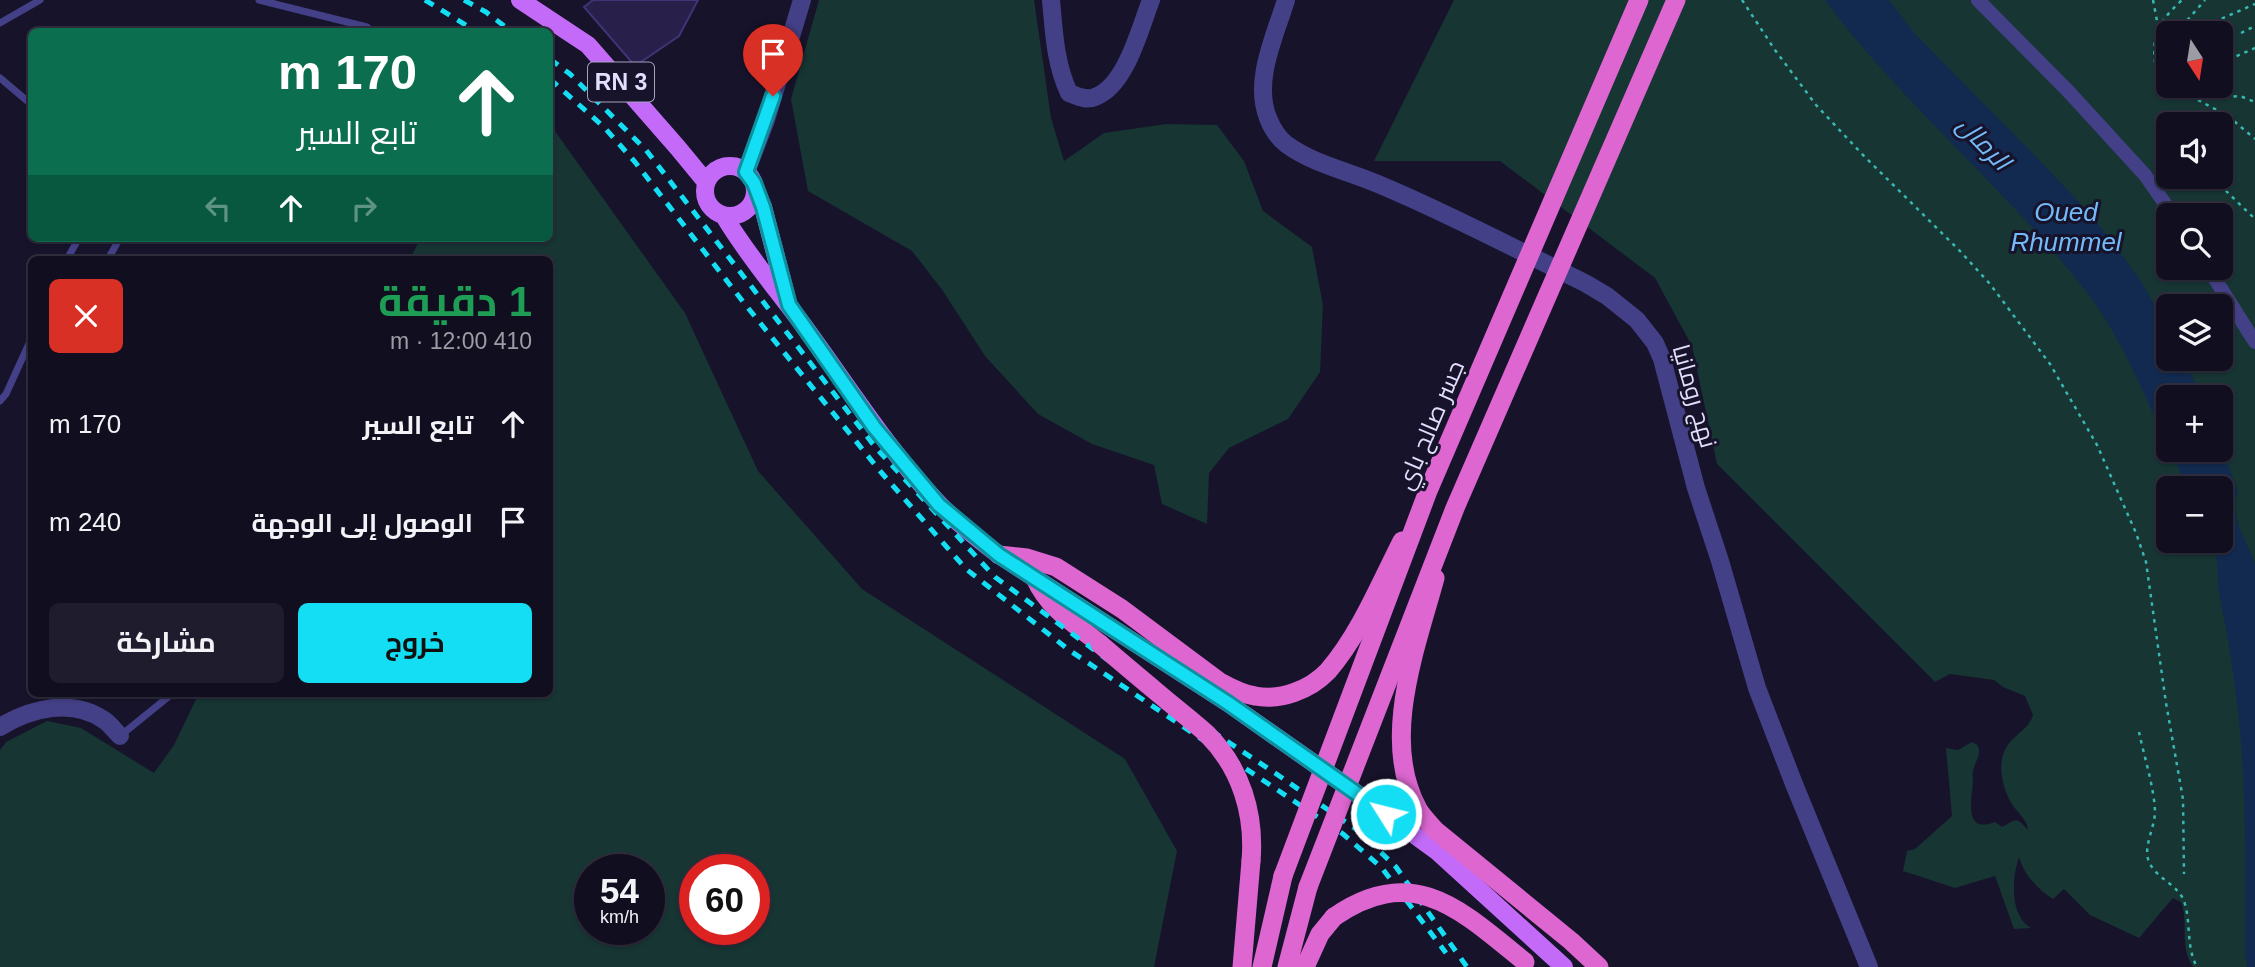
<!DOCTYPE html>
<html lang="ar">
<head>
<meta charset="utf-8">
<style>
	:root { --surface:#110e20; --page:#1e1c2d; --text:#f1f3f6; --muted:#9c9ca5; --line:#302e3e; --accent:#14def3 }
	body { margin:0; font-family:Helvetica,Cairo,sans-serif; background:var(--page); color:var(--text); direction:rtl; height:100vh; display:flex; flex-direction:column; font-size:26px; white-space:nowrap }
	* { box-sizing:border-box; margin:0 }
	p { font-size:23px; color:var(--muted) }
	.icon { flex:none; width:38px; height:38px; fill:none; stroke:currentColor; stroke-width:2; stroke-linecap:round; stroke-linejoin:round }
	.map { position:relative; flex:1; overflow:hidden; direction:ltr }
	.panel { position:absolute; left:28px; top:256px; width:525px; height:441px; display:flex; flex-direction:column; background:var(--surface); border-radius:10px; box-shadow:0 2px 5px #0004,0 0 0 2px var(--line); direction:rtl }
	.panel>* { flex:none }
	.hud { position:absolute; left:28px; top:28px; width:525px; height:214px; border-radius:10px; box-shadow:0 2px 5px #0004,0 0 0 2px var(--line); direction:rtl; background:#0b6e4f; color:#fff; overflow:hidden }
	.needle { width:46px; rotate:168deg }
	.tools { position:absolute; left:2156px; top:21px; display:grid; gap:14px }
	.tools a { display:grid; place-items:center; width:77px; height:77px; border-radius:10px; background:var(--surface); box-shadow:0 2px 5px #0004,0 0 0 2px var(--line); font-size:35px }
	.speed { position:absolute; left:574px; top:854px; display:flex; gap:14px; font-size:35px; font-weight:700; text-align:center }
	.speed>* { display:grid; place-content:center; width:91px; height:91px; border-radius:50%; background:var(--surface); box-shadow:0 2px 5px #0004,0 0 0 2px var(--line); line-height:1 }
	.speed small { font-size:18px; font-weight:400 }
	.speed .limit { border:10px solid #d22; background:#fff; color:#111 }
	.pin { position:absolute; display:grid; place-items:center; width:60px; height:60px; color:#fff; margin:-72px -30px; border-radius:50% 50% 50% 0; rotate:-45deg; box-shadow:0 0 7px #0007 }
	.pin .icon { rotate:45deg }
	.me { position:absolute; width:77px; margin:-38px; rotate:306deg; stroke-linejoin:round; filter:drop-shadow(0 0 5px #0008) }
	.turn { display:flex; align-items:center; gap:24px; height:147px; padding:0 21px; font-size:32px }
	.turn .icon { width:91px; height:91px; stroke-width:2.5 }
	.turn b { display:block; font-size:49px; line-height:60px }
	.lanes { display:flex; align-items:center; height:66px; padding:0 21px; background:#0003; justify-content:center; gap:35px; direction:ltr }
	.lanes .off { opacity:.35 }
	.round { display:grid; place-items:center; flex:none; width:74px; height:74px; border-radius:10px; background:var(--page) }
	.head { display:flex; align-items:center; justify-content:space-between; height:119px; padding:0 21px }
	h1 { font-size:42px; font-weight:700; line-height:52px; color:#1e9e55 }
	.primary-button { display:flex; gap:14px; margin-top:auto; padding:14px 21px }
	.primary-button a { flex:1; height:80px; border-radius:10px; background:var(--accent); color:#111; font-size:28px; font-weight:700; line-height:80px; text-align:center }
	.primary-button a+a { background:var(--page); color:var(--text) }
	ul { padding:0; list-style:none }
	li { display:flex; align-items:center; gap:21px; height:98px; padding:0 21px }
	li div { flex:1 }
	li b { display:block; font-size:26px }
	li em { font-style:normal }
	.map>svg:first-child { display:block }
</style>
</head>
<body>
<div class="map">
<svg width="2255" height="967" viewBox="0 0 2255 967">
	<rect width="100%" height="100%" fill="#17132b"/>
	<!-- green -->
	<path fill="#163533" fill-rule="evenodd" d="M819 0H1034L1051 118 1064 161 1104 133 1166 124 1217 125 1244 161 1263 211 1312 247 1323 305 1320 372 1288 419 1229 448 1209 473 1207 524 1162 504 1154 465 1092 444 1038 414 985 356 943 291 912 251 808 191 791 99Z
		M1454 0H2255V967H2193C2179 946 2189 924 2181 902L2173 898 2139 938 2090 915 2064 889 2053 899C2038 890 2023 873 2019 857 2012 878 2009 915 2031 928L2014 929 1995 876 1955 888 1903 871 1907 851 1915 849 1952 816 1946 748 1958 750 1972 742C1976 744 1978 744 1979 750 1980 757 1974 764 1973 771 1972 775 1973 778 1973 782 1972 798 1963 835 1995 822L2002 827C2018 819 2015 816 2028 830 2027 820 2020 815 2014 807 2005 795 1999 774 2002 759 2007 735 2028 733 2033 715L2025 696 2003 687 1994 680 1950 674 1935 682 1717 464 1692 346 1655 278 1500 161H1374ZM2168 33H2221V86H2168ZM2168 124H2221V177H2168ZM2168 215H2221V268H2168ZM2168 306H2221V359H2168ZM2168 397H2221V450H2168ZM2168 488H2221V541H2168Z
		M552 127 685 313 758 471 862 589 1125 759 1177 851 1154 967H0V750L6 742 47 721 81 728 154 773 174 745 199 693H550V259H410L418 243 424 238H550V129ZM590 870H649V929H590ZM695 870H754V929H695Z"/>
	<!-- water -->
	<path fill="#122a4f" d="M1825 0H1889L1916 35 2046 167 2086 210 2114 244 2142 283 2168 329V359H2184L2201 397H2168V445C2143 393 2121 336 2085 290 2005 187 1903 105 1825 0Z
		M2221 446 2238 492 2234 504 2239 527 2255 563V967H2247L2245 954C2245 894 2246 833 2243 773 2240 714 2232 656 2220 598 2216 579 2220 560 2212 541H2221V488H2187L2171 450H2221Z"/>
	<!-- building -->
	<path fill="#28204b" stroke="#403376" stroke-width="2" d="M593 0H698L679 36 635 66 584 7Z"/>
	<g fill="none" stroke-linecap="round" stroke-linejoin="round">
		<!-- path -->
		<path stroke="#38b8b0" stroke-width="2.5" stroke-dasharray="3.5 5" stroke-linecap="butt" d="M1742 0 1775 50 1816 105 1862 154 1960 251 1990 284 2050 364 2097 445 2136 533 2146 562 2166 703 2183 799 2184 874
			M2153 0 2158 26
			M2214 22 2255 4
			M2176 33 2205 0
			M2241 33 2255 26
			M2221 63 2255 48
			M2157 80C2152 39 2151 29 2182 0
			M2178 86 2197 99 2240 96 2255 102
			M2198 100 2228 116 2255 139
			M2221 148 2233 129 2234 122
			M2216 177 2224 189 2255 219
			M2139 732C2144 756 2154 787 2155 811 2155 827 2144 845 2148 859 2154 879 2180 884 2185 904 2191 925 2186 947 2197 967"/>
		<!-- service -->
		<path stroke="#434087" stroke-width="7" d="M259 0 367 27 373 32
			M0 23 40 0
			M0 78 32 105
			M67 259 79 238
			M108 259 120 238
			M0 401 6 394 32 337
			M120 736 173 693"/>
		<!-- minor -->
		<path stroke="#434087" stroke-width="14" d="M1978 0 2069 92 2145 175 2173 215
			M2208 268 2255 342"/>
		<!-- tertiary -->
		<path stroke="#434087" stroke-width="18" d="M1051 0C1054 32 1055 63 1069 93 1077 96 1086 101 1095 97 1126 86 1140 28 1151 0
			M1286 0C1275 36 1253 81 1268 118 1272 128 1277 137 1286 144 1313 164 1348 171 1378 184 1448 213 1517 250 1585 283L1607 296 1637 320 1655 343 1662 359 1696 488 1720 561 1757 688 1794 784 1869 967
			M746 172 766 120 802 0
			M0 727C31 708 72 698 104 720 110 724 115 731 120 736"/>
		<!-- primary -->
		<path stroke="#c36bf8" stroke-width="18" d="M520 0 588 45 678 148 706 182
			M705 191a25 25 0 1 1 50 0a25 25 0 1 1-50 0Z
			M755 189 763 207 787 299
			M724 216C749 258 781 294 809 333 851 391 889 451 938 503 956 522 978 539 999 555L1228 703 1369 802 1438 852 1564 967"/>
		<!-- trunk -->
		<path stroke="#dd66d0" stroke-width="19" d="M999 555 1027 558 1056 567 1122 609 1220 682C1231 688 1242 694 1255 696 1280 701 1310 690 1328 671 1360 634 1380 584 1402 541
			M1035 578C1048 608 1075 624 1100 644
			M1435 578C1416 648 1380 740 1418 809 1422 816 1429 823 1435 830L1571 941 1599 967
			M1242 967 1251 861
			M1262 967 1283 876
			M1287 967 1308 887
			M1305 967 1320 934 1334 917"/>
		<!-- rail -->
		<path stroke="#14def3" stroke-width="5" stroke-dasharray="10 9" stroke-linecap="butt" d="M425 0 477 32
			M464 0 486 12 512 32
			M550 59 570 74 646 150 876 448 995 577 1139 683 1275 773 1360 832 1396 867 1467 967
			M550 79 604 127 635 162 744 303 880 471 966 569 1069 650 1343 834 1382 868 1446 953"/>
		<!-- trunk-bridge -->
		<path stroke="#dd66d0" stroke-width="19" d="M1100 644C1123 664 1146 683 1170 703 1182 713 1195 723 1207 734 1241 768 1255 814 1251 861
			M1283 876 1428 491 1639 0
			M1308 887 1455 508 1676 0
			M1334 917C1414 861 1463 912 1525 962"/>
	</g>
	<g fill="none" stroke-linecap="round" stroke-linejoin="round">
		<!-- route casing -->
		<g stroke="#0d909e" stroke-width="18">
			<path id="route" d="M773 96 746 172 754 183 763 207 789 305 874 427 939 505 999 555 1228 703 1386 814"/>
		</g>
		<!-- route -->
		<use href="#route" stroke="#14def3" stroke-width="12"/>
	</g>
	<g text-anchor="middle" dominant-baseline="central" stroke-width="6" stroke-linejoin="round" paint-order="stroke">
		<!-- shield labels -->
		<rect fill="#17132b" stroke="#a5a1be" stroke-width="2" x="588" y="62.5" width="66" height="39" rx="5"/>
		<g font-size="23" font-weight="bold" fill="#e2defd">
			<text x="621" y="82">RN 3</text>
		</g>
		<!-- street labels -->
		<g font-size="24" fill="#e2defd" stroke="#17132b">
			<text transform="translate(1695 396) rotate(74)">نهج رومانيا</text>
			<text transform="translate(1430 425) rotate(-67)">جسر صالح باي</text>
		</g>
		<!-- water labels -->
		<g font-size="26" font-style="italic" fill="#72baf8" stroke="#17132b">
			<text transform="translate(1984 143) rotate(46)">الرمال</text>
			<text x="2066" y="212">Oued<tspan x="2066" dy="30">Rhummel</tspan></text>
		</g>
	</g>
</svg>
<div class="tools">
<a><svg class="needle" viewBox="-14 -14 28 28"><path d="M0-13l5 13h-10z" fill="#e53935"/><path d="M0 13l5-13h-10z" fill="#9c9ca5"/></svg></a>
<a><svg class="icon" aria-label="sound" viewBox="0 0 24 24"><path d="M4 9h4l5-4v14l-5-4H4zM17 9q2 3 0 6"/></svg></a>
<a><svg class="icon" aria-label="search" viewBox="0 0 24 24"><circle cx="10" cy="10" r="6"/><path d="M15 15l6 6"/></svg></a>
<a><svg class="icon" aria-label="layers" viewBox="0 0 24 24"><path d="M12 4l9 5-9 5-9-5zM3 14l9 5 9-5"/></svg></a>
<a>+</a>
<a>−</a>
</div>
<div class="speed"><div>54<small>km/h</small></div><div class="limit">60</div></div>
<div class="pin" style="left:773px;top:96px;background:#d93025"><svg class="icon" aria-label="arrive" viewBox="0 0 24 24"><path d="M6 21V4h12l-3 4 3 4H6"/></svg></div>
<svg class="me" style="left:1386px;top:814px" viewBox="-20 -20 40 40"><circle r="17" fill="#14def3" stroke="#fff" stroke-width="3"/><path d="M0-11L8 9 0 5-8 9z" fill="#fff"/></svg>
<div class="hud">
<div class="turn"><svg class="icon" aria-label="ahead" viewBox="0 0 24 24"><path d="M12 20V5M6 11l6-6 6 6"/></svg><div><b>170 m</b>تابع السير</div></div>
<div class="lanes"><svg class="icon off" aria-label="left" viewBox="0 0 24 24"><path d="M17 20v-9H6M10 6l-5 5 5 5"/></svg><svg class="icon" aria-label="ahead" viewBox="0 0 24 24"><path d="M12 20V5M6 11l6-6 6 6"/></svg><svg class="icon off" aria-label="right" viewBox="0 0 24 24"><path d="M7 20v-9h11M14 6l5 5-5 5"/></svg></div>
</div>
<section class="panel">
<div class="head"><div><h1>1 دقيقة</h1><p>410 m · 12:00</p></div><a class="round" style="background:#d93025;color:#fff"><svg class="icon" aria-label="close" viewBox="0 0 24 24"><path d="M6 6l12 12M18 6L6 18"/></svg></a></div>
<ul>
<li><svg class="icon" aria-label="ahead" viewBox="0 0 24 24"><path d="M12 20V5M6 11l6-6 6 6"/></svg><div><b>تابع السير</b></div><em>170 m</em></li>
<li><svg class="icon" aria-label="arrive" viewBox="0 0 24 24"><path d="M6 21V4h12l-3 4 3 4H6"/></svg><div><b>الوصول إلى الوجهة</b></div><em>240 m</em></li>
</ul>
<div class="primary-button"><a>خروج</a><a>مشاركة</a></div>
</section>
</div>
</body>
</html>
